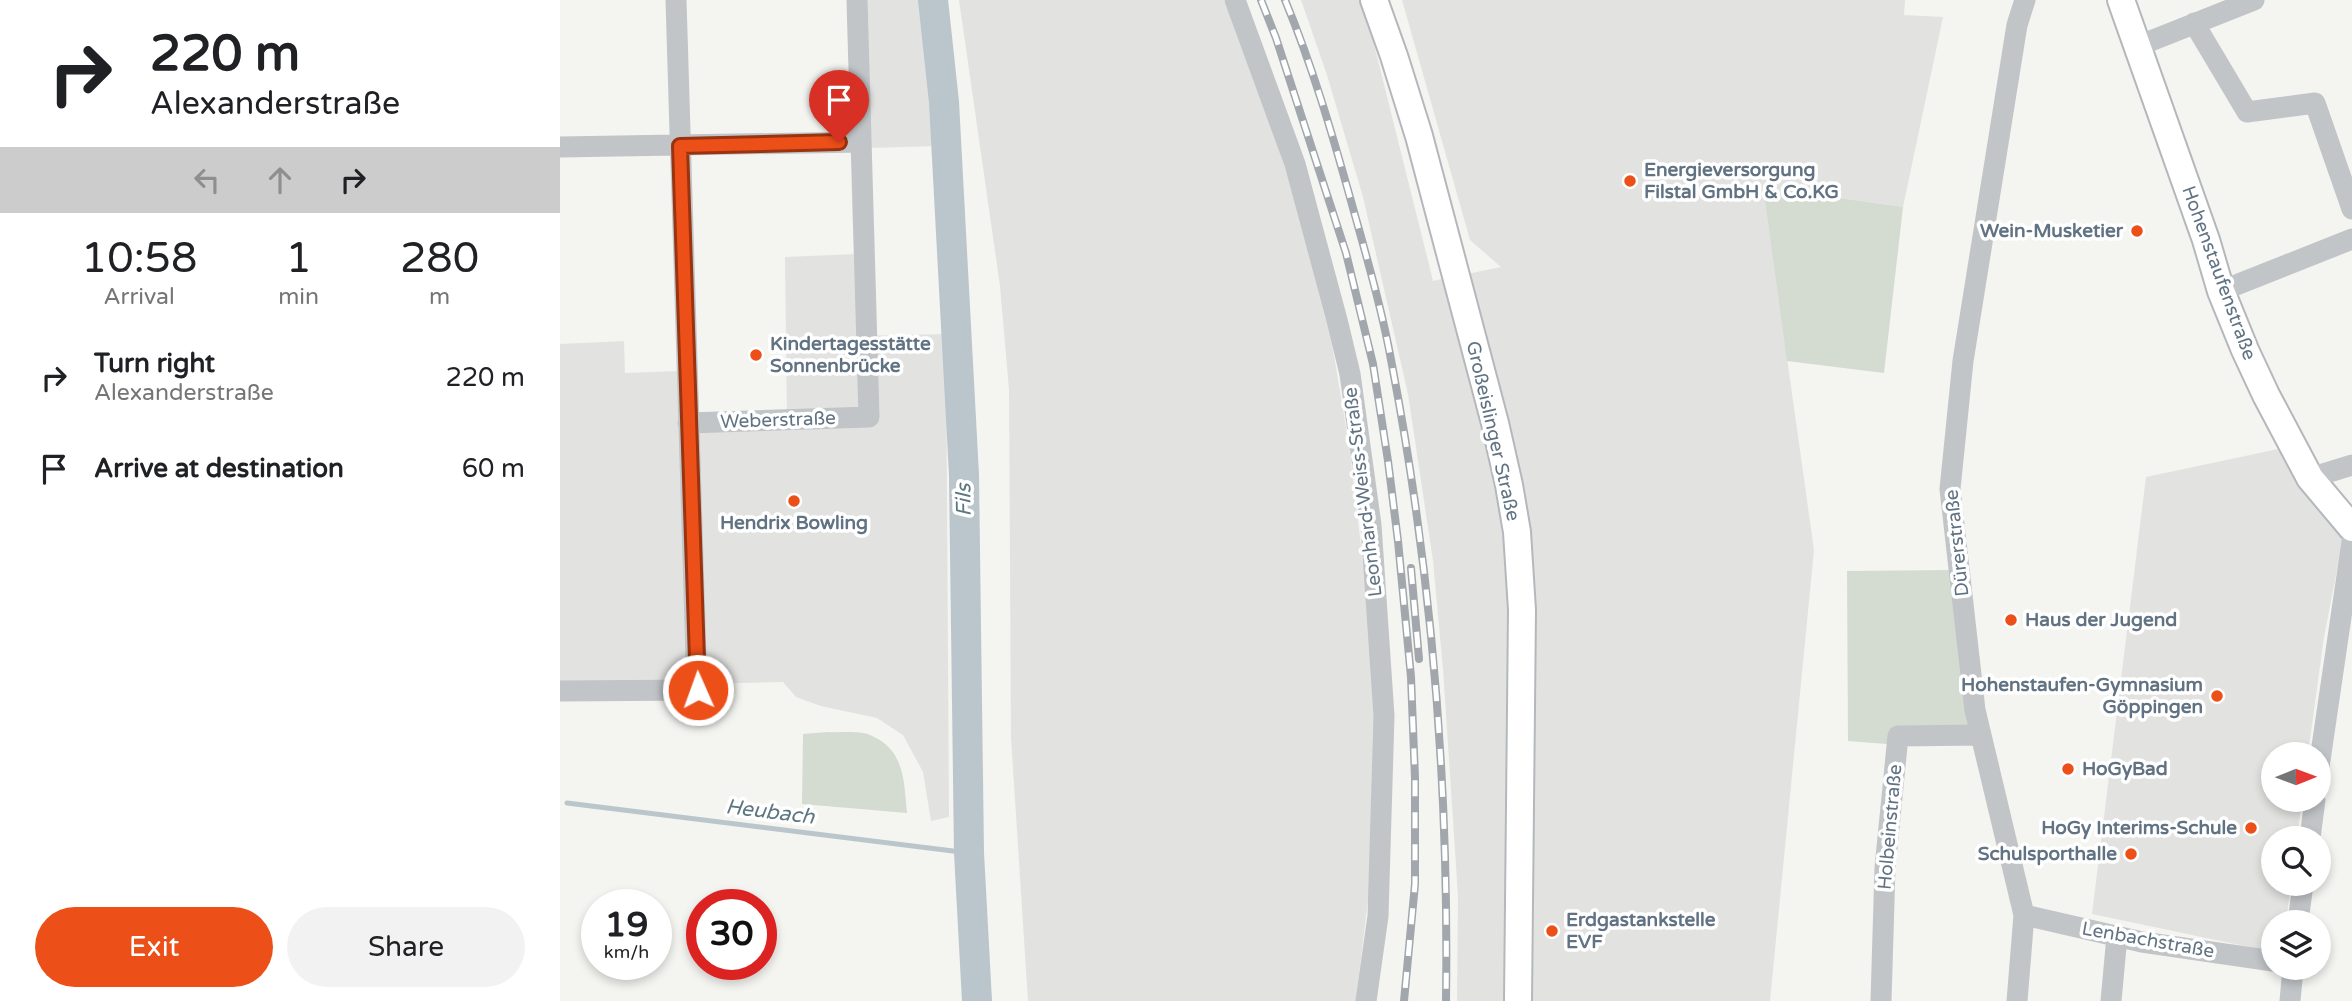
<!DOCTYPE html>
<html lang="en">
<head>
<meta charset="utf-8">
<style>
	:root { --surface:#fff; --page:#f2f2f2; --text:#202124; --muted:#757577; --accent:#ec4f18 }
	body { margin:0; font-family:"Varela Round",sans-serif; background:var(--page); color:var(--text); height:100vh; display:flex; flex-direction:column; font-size:26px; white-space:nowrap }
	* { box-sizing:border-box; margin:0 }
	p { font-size:23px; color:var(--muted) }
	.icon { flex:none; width:38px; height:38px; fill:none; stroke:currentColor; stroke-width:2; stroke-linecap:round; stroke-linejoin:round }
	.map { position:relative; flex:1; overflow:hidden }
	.details { display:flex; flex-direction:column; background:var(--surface); width:560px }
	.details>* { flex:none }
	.top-card { background:#fff; color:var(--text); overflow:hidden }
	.needle { width:46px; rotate:89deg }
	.tools { position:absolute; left:1701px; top:742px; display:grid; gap:14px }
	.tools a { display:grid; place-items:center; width:70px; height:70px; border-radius:50%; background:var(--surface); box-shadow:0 4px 10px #0003; font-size:35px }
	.speed { position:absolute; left:21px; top:889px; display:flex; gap:14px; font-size:35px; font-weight:700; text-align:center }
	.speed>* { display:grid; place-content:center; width:91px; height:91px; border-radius:50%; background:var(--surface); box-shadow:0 4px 10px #0003; line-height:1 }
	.speed small { font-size:18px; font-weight:400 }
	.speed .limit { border:10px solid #d22; background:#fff; color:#111 }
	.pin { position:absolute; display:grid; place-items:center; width:60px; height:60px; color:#fff; margin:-72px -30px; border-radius:50% 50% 50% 0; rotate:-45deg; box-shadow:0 0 7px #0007 }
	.pin .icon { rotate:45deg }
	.me { position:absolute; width:77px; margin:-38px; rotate:358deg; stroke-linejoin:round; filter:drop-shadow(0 0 5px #0008) }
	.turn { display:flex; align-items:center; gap:24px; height:147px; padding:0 35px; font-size:32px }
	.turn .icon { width:91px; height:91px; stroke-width:2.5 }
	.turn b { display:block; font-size:49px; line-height:60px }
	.lanes { display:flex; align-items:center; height:66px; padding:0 35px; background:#0003; justify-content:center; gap:35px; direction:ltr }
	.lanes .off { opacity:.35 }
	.eta { display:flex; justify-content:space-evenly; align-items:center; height:119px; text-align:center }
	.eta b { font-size:42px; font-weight:600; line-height:49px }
	.primary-button { display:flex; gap:14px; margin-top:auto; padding:14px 35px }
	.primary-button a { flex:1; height:80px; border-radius:42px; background:var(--accent); color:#fff; font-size:28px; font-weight:600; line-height:80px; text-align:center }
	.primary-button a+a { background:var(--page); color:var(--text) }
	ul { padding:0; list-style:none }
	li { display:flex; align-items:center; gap:21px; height:91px; padding:0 35px }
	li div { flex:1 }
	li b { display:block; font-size:26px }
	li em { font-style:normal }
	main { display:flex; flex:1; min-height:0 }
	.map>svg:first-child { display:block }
</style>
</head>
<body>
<main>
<section class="details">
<div class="top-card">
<div class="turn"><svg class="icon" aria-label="right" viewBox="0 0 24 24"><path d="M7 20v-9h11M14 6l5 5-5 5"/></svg><div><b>220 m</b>Alexanderstraße</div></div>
<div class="lanes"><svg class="icon off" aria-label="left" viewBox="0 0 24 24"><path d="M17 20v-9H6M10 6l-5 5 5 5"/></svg><svg class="icon off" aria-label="ahead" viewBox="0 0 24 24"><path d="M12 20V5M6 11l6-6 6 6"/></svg><svg class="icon" aria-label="right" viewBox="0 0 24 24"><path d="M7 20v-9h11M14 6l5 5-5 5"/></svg></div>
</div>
<div class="eta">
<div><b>10:58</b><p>Arrival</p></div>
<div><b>1</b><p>min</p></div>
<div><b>280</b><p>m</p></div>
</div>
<ul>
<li><svg class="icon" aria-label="right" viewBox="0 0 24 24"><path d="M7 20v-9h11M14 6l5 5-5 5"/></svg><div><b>Turn right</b><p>Alexanderstraße</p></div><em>220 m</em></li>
<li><svg class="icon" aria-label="arrive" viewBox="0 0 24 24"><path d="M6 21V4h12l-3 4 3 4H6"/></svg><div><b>Arrive at destination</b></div><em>60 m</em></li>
</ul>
<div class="primary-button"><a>Exit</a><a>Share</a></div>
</section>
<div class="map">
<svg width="1792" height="1001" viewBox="0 0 1792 1001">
	<rect width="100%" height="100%" fill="#f4f4f0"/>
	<!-- built -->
	<path fill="#e2e3e1" d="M302 0H362L377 146 307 148Z
		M399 0H664L722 158 762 284 789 445 804 571 816 722 811 874 796 1001H468L451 738 449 390 440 286Z
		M741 0H803L873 281 941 267 910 240 842 0H1345L1344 15 1383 17 1343 207 1203 187 1254 550 1210 1001H897L898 896 883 669 873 561 848 394 803 197 767 75Z
		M297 254 299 336 386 334 389 817 371 821 363 772 343 735 317 718 261 706 236 697 223 682 0 687V344L64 341 65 373 120 371 123 424 227 422 225 257Z
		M1723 448 1785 529 1764 637 1748 754H1713V800H1742L1737 838H1713V884H1731L1726 922H1713V952L1532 914 1586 477Z"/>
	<!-- green -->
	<path fill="#d4dbd1" d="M1203 187 1343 207 1324 373 1227 361Z
		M1392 570 1412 729 1327 744 1288 741 1287 571Z
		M268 732C281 733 301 730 312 736 345 750 344 783 347 813L242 804 243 734Z"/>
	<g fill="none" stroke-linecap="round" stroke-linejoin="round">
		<!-- stream -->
		<path stroke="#bac6cb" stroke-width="5" d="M7 803 409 853"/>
		<!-- river -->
		<path stroke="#bac6cb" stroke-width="30" d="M373 0 384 102 404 475 409 853 417 1001"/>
		<!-- major casing -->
		<g stroke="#b4b8bc" stroke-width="30">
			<path id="major" d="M814 0 834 56 859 136 935 423 949 485 957 532 962 610 958 1001
				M1561 0 1646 240 1661 291 1685 350 1706 395 1750 478 1792 528"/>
		</g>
		<!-- minor -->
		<path stroke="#c1c5c8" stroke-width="21" d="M675 0 735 164 777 320 790 374 811 525 824 716 818 916 806 1001
			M1634 23 1687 112 1755 103 1792 209
			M1578 46 1694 0
			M0 147 301 142
			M1661 291 1792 239
			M128 423 309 417 297 0
			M1750 478 1792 465
			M0 691 137 690 116 0
			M1759 767 1792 542
			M1750 838 1755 800
			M1464 915 1582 942 1713 961
			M1738 922 1743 884
			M1321 1001 1325 868 1338 736 1421 735
			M1457 1001 1464 915 1415 710 1390 489 1403 361 1457 25 1465 0
			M1551 1001 1557 936
			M1730 1001 1733 968"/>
		<!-- major -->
		<use href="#major" stroke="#fff" stroke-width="26"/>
		<!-- rail casing -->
		<g stroke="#a1a7ad" stroke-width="8">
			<path id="rail" d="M701 0 716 38 786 253 813 364 828 461 838 541 851 677 855 778V884L844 1001
				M725 0C752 65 772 133 791 201 806 255 822 309 832 365 872 574 889 788 886 1001
				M851 568 859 659"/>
		</g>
		<!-- rail -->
		<use href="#rail" stroke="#fff" stroke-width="5" stroke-dasharray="16" stroke-linecap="butt"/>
	</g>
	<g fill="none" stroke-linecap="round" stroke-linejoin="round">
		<!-- route casing -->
		<g stroke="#993310" stroke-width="18">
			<path id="route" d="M138 690 120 146 279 142"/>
		</g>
		<!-- route -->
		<use href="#route" stroke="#ec4f18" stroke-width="12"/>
	</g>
	<!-- markers -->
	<g fill="#ec4f18" stroke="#fff" stroke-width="2.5">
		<circle cx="1070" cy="181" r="7"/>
		<circle cx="1577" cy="231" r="7"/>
		<circle cx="196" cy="355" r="7"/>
		<circle cx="234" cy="501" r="7"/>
		<circle cx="1451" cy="620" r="7"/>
		<circle cx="1657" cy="696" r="7"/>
		<circle cx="1508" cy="769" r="7"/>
		<circle cx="1691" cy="828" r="7"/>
		<circle cx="1571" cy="854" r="7"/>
		<circle cx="992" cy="931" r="7"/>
	</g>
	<g text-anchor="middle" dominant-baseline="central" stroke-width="7" stroke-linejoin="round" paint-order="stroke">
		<!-- poi labels -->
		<g font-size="19" font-weight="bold" fill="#617383" stroke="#fff" text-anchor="start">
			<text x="1084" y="170">Energieversorgung<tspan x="1084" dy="22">Filstal GmbH &amp; Co.KG</tspan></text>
			<text x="1563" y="231" text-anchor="end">Wein-Musketier</text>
			<text x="210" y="344">Kindertagesstätte<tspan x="210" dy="22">Sonnenbrücke</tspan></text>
			<text x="234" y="523" text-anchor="middle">Hendrix Bowling</text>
			<text x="1465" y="620">Haus der Jugend</text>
			<text x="1643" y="685" text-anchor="end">Hohenstaufen-Gymnasium<tspan x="1643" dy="22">Göppingen</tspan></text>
			<text x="1522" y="769">HoGyBad</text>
			<text x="1677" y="828" text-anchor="end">HoGy Interims-Schule</text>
			<text x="1557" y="854" text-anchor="end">Schulsporthalle</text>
			<text x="1006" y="920">Erdgastankstelle<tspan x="1006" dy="22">EVF</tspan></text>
		</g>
		<!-- street labels -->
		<g font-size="19" fill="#617383" stroke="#fff">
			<text transform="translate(1659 273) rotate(70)">Hohenstaufenstraße</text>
			<text transform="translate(218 420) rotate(-2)">Weberstraße</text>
			<text transform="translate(933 431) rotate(77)">Großeislinger Straße</text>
			<text transform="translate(803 492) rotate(-97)">Leonhard-Weiss-Straße</text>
			<text transform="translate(1397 543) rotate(-96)">Dürerstraße</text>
			<text transform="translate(1330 827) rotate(-85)">Holbeinstraße</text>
			<text transform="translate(1588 940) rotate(10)">Lenbachstraße</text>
		</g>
		<!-- water labels -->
		<g font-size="21" font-style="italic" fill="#5d7680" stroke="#fff">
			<text transform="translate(404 500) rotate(-91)">Fils</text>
			<text transform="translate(210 812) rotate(7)">Heubach</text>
		</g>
	</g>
</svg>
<div class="tools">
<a><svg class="needle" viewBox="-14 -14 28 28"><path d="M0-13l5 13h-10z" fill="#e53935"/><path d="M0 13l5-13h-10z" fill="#757577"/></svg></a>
<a><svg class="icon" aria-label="search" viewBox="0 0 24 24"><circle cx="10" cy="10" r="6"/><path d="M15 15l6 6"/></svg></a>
<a><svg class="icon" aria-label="layers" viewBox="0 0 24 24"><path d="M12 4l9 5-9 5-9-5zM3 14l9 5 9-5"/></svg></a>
</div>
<div class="speed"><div>19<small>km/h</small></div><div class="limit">30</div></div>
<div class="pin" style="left:279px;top:142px;background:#d93025"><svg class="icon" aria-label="arrive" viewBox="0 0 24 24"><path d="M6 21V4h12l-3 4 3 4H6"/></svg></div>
<svg class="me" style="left:138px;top:690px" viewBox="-20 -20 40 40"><circle r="17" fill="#ec4f18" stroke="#fff" stroke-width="3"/><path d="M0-11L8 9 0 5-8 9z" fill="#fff"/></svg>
</div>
</main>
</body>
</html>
